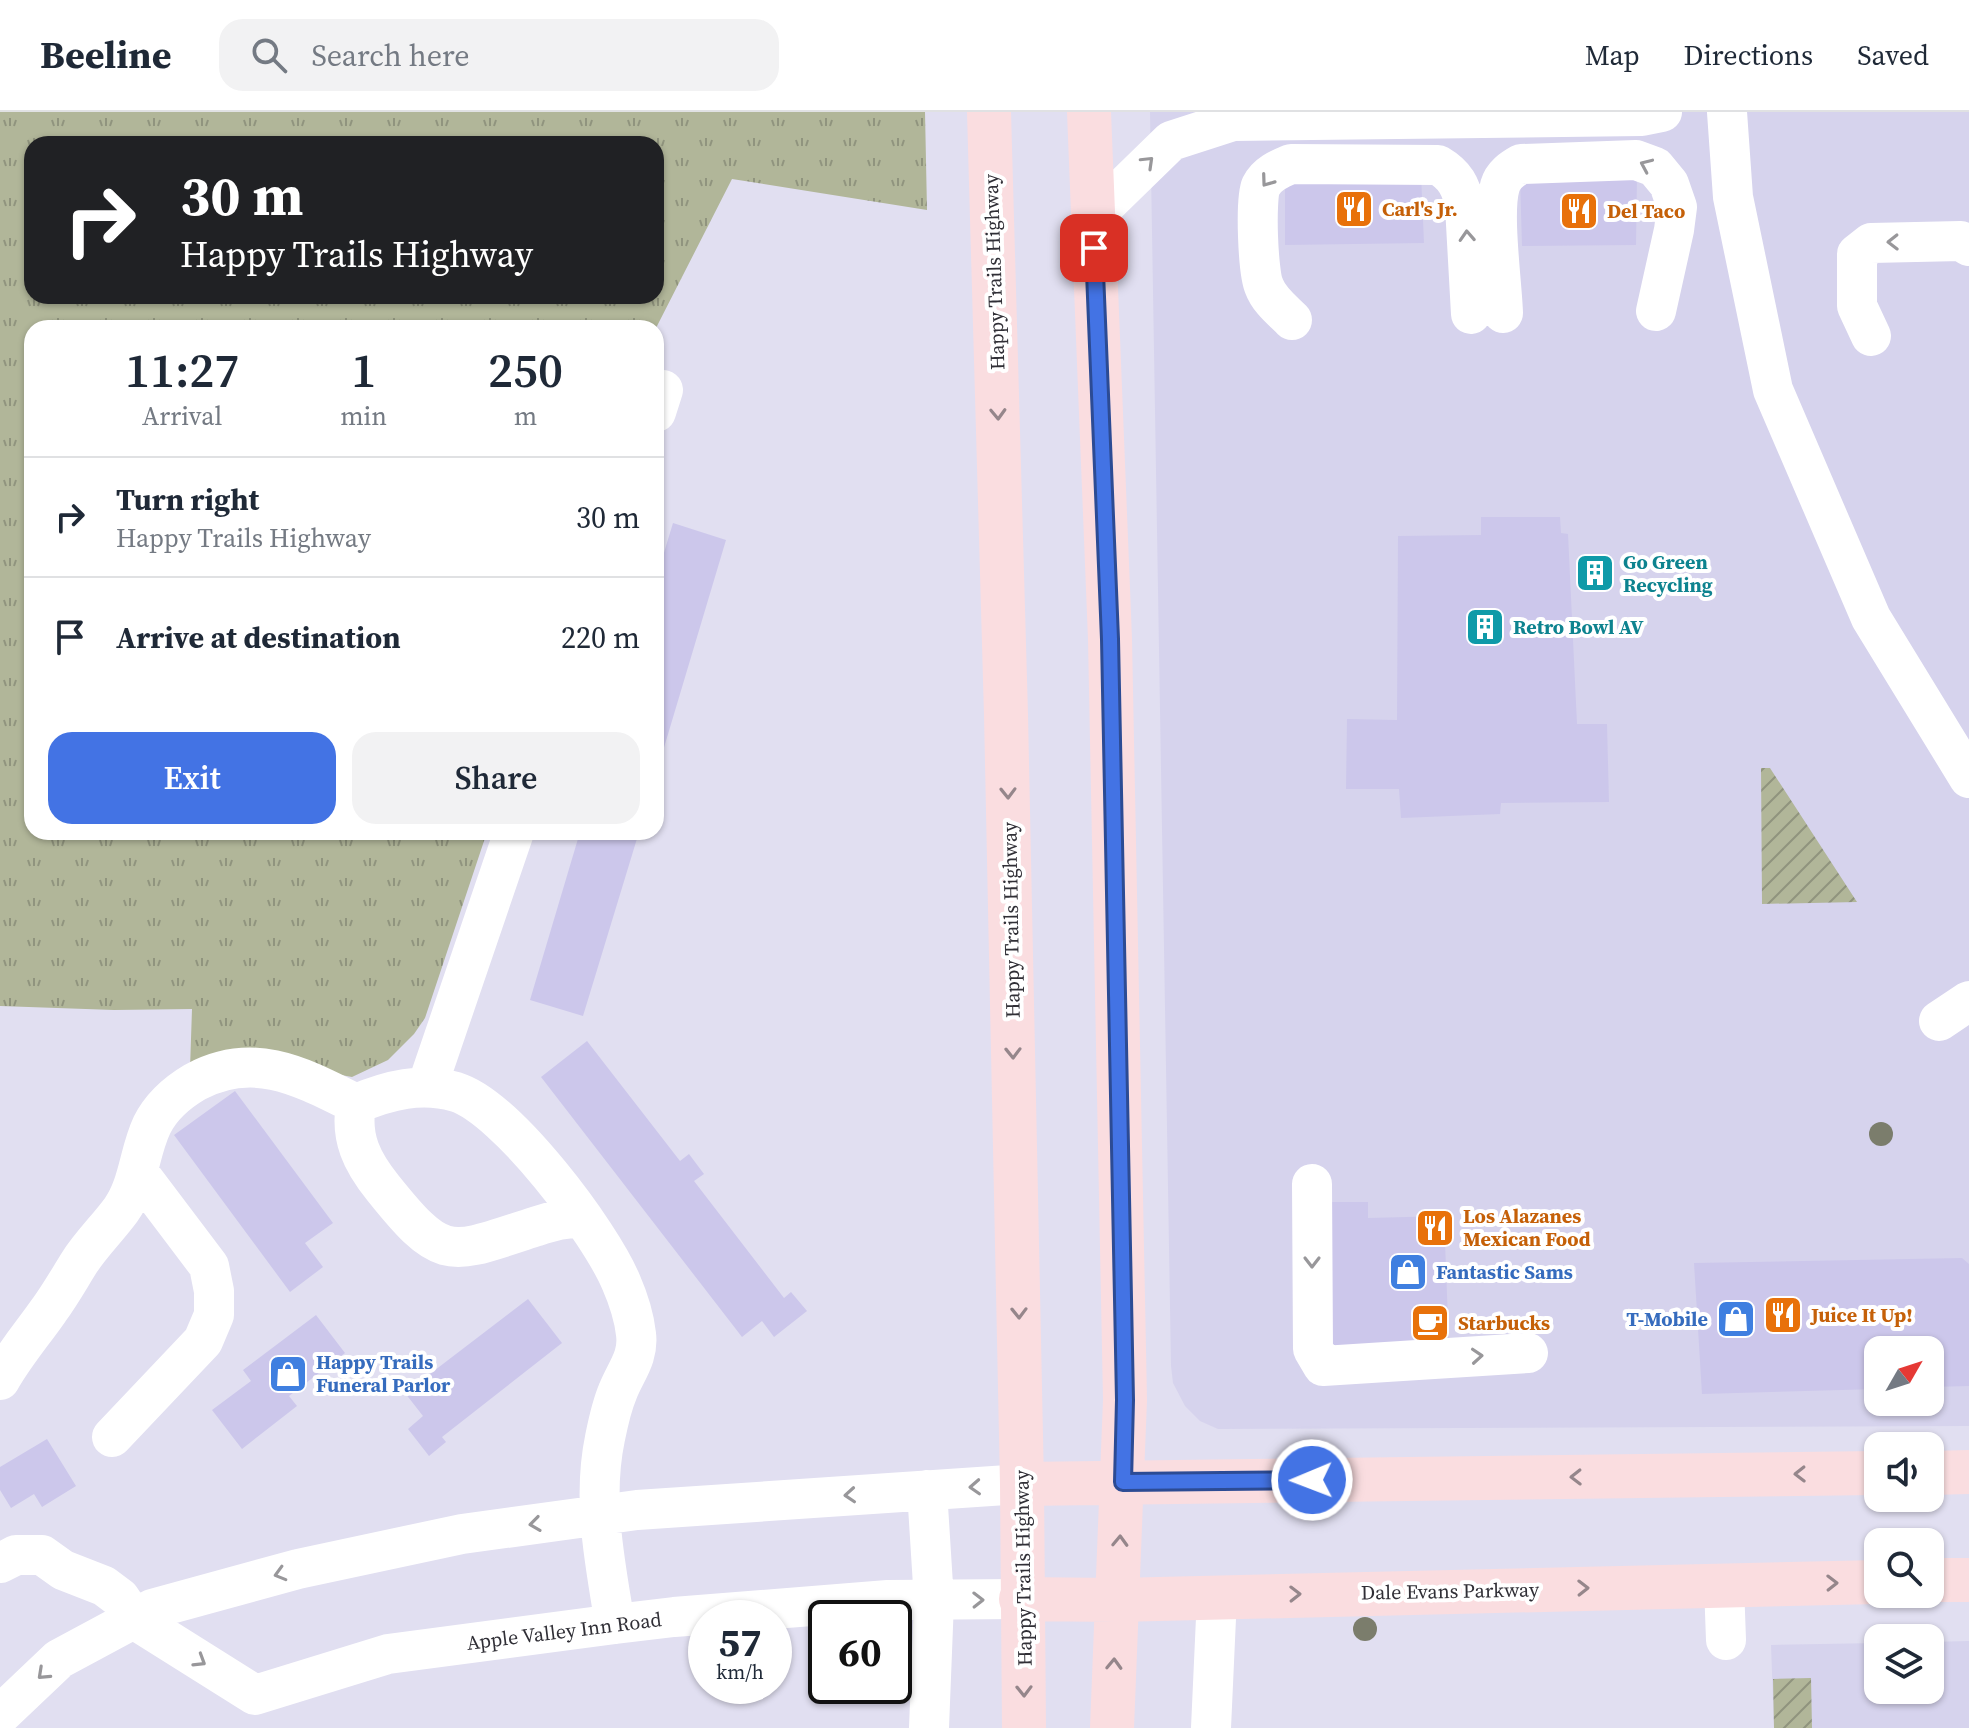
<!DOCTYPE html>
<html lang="en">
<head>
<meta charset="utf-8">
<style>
	:root { --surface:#fff; --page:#f2f2f3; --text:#1f2937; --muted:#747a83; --line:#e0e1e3; --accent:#4373e4 }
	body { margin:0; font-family:"Source Serif 4",serif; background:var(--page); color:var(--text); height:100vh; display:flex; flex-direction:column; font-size:30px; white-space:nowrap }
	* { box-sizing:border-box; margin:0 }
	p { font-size:26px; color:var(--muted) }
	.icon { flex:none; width:44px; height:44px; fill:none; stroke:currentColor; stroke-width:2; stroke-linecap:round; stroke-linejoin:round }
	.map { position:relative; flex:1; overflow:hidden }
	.drawer { position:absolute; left:24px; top:208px; width:640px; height:520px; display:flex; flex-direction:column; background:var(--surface); border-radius:24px; box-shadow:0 2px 6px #0004 }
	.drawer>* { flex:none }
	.top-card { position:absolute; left:24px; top:24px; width:640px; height:168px; border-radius:24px; box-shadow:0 2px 6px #0004; background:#202124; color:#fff; overflow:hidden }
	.needle { width:52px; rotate:51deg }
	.tools { position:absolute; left:1864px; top:1224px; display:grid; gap:16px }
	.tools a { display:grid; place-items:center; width:80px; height:80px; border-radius:16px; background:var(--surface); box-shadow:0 2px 6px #0004; font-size:40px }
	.speed { position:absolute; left:688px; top:1488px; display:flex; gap:16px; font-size:40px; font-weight:700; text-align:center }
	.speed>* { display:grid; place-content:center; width:104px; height:104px; border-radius:50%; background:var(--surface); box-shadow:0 2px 6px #0004; line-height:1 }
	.speed small { font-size:20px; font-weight:400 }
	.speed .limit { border:4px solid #111; border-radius:12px; background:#fff; color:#111 }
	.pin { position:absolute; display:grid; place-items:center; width:68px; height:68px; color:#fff; margin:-34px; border-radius:16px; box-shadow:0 4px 12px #0006 }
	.me { position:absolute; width:88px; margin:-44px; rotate:269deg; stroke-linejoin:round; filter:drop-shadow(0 0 6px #0008) }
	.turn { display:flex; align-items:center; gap:28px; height:168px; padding:0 24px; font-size:36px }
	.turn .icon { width:104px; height:104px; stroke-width:2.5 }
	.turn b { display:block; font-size:56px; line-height:68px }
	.eta { display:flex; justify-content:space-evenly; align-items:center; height:136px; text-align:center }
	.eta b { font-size:48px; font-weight:600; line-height:56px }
	.cta { display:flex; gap:16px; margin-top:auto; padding:16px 24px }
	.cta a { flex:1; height:92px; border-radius:24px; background:var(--accent); color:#fff; font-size:32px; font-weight:600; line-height:92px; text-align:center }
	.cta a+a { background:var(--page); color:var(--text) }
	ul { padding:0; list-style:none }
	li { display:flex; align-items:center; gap:24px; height:120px; padding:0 24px; border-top:2px solid var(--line) }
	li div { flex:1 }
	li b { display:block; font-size:30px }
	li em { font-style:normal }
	header { display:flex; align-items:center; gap:48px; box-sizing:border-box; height:112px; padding:0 40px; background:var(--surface); border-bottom:2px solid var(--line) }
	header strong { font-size:38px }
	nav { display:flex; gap:44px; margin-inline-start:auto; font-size:28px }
	.search { width:560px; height:72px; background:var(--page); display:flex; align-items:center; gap:20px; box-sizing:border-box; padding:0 28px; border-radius:24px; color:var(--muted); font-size:30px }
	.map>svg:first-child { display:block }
</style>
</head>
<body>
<header>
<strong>Beeline</strong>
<div class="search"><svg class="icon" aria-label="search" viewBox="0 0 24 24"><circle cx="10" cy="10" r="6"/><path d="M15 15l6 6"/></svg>Search here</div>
<nav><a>Map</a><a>Directions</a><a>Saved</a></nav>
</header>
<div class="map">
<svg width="1969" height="1616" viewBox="0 0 1969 1616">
	<defs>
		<pattern id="grass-tufts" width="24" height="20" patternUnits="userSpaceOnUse" patternTransform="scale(2)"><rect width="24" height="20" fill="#b1b699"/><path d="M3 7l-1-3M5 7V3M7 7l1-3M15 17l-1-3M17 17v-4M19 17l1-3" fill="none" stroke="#90947e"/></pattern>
		<pattern id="garden-furrows" width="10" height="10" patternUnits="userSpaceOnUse" patternTransform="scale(2)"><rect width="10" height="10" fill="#b1b699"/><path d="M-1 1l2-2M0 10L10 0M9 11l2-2" fill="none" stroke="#90947e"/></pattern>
	</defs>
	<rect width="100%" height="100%" fill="#e1dff1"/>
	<!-- built -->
	<path fill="#d6d3ed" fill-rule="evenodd" d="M1150 0H1969V1314L1218 1317 1200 1309 1185 1294 1173 1271 1171 1254ZM1878 1238H1930V1290H1878Z
		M1969 1529V1616H1774L1771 1533 1878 1531V1578H1930V1530Z"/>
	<!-- grass -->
	<path fill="url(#grass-tufts)" fill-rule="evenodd" d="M0 0H925L927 98 732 67 656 216H32V720H487L425 906 414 922 388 948 352 965 308 957H190L192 897 114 898 0 894ZM32 32H656V184H32Z"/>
	<!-- garden -->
	<path fill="url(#garden-furrows)" d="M1761 656H1770L1857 790 1762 792Z
		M1811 1566 1812 1616H1774L1773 1567Z"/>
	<!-- building -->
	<path fill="#ccc7eb" d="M1285 62H1421L1424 131 1285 133Z
		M1637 63 1636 133 1522 134 1520 65Z
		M1481 405H1560L1561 421 1568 422 1577 612H1607L1609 690 1501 691 1500 702 1401 706 1399 677H1346L1347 607 1397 608 1398 424 1481 423Z
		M673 411 726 428 657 659 656 467Z
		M1585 443 1605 444V479H1585Z
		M580 720H639L583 904 530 888Z
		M587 929 680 1049 689 1042 704 1062 694 1069 784 1186 791 1180 807 1199 774 1225 762 1209 742 1225 541 965Z
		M235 979 333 1111 305 1131 323 1155 290 1180 174 1023Z
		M1324 1090H1368V1106L1444 1104 1449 1234 1328 1241Z
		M1962 1146 1969 1152V1274L1930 1275V1238H1878V1277L1702 1282 1694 1151Z
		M528 1187 562 1231 442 1325 446 1330 429 1344 408 1317 423 1304 405 1281Z
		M316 1203 345 1241 289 1284 297 1294 242 1337 212 1298 251 1269 243 1258Z
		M47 1327 76 1374 42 1395 34 1382 11 1396 0 1378V1355Z"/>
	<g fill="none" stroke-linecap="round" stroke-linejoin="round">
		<!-- minor -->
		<path stroke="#fff" stroke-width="40" d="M1727 0 1733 85 1773 278 1871 506 1969 666
			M1093 105 1171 29 1233 9 1642 4 1662 0
			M1503 201C1502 171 1492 101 1500 74 1503 63 1512 57 1521 52L1636 48 1655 55 1669 72 1677 95 1674 118 1656 199
			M1292 208C1282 198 1269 188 1264 174 1258 161 1255 87 1261 74 1267 62 1279 57 1291 52L1438 53C1455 63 1461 74 1465 94L1471 202
			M1871 224 1857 194V142L1871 131 1961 129 1969 134
			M656 300 663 278
			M1939 909 1969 889
			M427 975 514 720
			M356 992C350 1026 362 1050 383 1076 443 1151 448 1143 534 1115 550 1110 565 1105 582 1106
			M1312 1072 1313 1237 1323 1254 1528 1241
			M0 1268C14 1243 33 1221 49 1198 60 1183 69 1167 79 1151 91 1132 107 1117 121 1098 139 1073 139 1040 152 1013 161 995 178 980 195 970 254 938 302 965 356 992 389 978 421 970 456 980 507 996 600 1120 621 1170 628 1186 634 1204 636 1222 639 1245 626 1259 618 1279 612 1293 608 1311 605 1326 592 1388 605 1451 615 1512
			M112 1325 203 1229 214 1203V1179L209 1154 138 1060
			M927 1378 934 1489 929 1616
			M0 1451 16 1443H42L63 1458 104 1474 120 1486 134 1507 255 1583 388 1542 615 1512 674 1505 888 1488 1021 1487
			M1724 1473 1726 1528
			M0 1603 59 1547 152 1497 298 1457 462 1422 637 1398 1022 1372
			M1211 1616 1217 1484"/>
		<!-- major -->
		<path stroke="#fadde0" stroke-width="44" d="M989 0 1006 603 1022 1372 1024 1616
			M1089 0 1110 527 1125 1288 1112 1616
			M1930 1361 1969 1360
			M1022 1372 1878 1361
			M1930 1468H1969
			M1021 1487 1117 1488 1878 1470"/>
	</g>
	<!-- trees -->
	<g fill="#7b7d6c">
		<circle cx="1881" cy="1022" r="12"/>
		<circle cx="1365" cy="1517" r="12"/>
	</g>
	<!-- one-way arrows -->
	<defs><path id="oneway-chevron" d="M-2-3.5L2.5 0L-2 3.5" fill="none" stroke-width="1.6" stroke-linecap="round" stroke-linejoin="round" transform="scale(2)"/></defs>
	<g stroke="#98979a">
		<use href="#oneway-chevron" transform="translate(1148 50) rotate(-44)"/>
		<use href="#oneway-chevron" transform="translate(1646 53) rotate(-156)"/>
		<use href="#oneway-chevron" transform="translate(1267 69) rotate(126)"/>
		<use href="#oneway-chevron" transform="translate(1467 124) rotate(-93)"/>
		<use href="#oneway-chevron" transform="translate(1893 130) rotate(179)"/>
		<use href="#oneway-chevron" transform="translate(1312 1150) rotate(90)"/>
		<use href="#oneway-chevron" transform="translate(1477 1244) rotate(-4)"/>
		<use href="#oneway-chevron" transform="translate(975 1375) rotate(177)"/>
		<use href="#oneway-chevron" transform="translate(850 1383) rotate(176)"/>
		<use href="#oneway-chevron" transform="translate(535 1412) rotate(172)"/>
		<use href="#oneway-chevron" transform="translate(280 1462) rotate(164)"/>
		<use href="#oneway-chevron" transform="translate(978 1488) rotate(-1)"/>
		<use href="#oneway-chevron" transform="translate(200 1549) rotate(32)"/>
		<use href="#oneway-chevron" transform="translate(43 1562) rotate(137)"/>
	</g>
	<g stroke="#95868b">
		<use href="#oneway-chevron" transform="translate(998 302) rotate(88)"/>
		<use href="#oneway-chevron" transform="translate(1008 681) rotate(89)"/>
		<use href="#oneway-chevron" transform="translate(1013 941) rotate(89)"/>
		<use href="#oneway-chevron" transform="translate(1019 1201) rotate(89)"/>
		<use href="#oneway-chevron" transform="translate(1800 1362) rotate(179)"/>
		<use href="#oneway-chevron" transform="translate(1576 1365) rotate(179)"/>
		<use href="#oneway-chevron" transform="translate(1120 1429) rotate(-88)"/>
		<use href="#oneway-chevron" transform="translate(1832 1471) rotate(-1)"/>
		<use href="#oneway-chevron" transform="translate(1583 1476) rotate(-1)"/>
		<use href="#oneway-chevron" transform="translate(1295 1482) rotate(-1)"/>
		<use href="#oneway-chevron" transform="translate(1114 1552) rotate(-88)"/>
		<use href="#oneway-chevron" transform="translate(1024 1579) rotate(89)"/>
	</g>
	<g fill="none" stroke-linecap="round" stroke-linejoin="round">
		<!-- route casing -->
		<g stroke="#2c4b94" stroke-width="20">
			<path id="route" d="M1094 136 1110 527 1125 1288 1123 1370 1312 1368"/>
		</g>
		<!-- route -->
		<use href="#route" stroke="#4373e4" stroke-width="14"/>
	</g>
	<!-- icons -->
	<defs>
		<g id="restaurant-square" transform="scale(2)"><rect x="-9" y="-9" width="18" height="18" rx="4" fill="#e8710a" stroke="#fff"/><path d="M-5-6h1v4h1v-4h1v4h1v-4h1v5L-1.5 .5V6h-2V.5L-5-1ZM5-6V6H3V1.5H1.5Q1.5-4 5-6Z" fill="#fff"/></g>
		<g id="building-square" transform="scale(2)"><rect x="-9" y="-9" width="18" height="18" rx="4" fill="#0f9aa8" stroke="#fff"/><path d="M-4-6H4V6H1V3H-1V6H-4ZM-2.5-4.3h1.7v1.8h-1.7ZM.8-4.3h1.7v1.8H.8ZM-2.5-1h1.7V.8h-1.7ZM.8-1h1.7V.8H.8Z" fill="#fff"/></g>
		<g id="shop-square" transform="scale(2)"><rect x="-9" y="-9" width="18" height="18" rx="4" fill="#3f7fe0" stroke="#fff"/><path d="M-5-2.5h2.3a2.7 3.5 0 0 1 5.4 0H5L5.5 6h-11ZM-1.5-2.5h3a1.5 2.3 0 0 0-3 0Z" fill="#fff"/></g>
		<g id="cafe-square" transform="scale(2)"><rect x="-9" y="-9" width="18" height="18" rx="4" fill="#e8710a" stroke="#fff"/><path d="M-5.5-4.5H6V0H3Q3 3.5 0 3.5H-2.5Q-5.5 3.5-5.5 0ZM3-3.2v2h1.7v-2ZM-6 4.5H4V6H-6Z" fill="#fff"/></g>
	</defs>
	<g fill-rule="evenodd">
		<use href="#restaurant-square" x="1354" y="97"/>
		<use href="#restaurant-square" x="1579" y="99"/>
		<use href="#building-square" x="1595" y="461"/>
		<use href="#building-square" x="1485" y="515"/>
		<use href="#restaurant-square" x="1435" y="1116"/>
		<use href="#shop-square" x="1408" y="1160"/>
		<use href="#restaurant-square" x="1783" y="1203"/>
		<use href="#shop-square" x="1736" y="1207"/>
		<use href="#cafe-square" x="1430" y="1211"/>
		<use href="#shop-square" x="288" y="1262"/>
	</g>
	<g text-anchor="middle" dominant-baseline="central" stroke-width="8" stroke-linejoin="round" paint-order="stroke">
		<!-- food labels -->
		<g font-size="20" font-weight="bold" fill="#c56008" stroke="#fff" text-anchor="start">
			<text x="1382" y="97">Carl's Jr.</text>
			<text x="1607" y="99">Del Taco</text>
			<text x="1463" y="1104">Los Alazanes<tspan x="1463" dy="23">Mexican Food</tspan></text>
			<text x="1811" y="1203">Juice It Up!</text>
			<text x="1458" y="1211">Starbucks</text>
		</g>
		<!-- street labels -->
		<g font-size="20" fill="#302f36" stroke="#fff">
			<text transform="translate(994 160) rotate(-92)">Happy Trails Highway</text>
			<text transform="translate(1011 808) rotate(-91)">Happy Trails Highway</text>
			<text transform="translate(1023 1456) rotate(-91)">Happy Trails Highway</text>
			<text transform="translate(1450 1479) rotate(-1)">Dale Evans Parkway</text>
			<text transform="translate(564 1519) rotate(-7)">Apple Valley Inn Road</text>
		</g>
		<!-- culture labels -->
		<g font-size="20" font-weight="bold" fill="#0d838f" stroke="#fff" text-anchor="start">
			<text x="1623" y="450">Go Green<tspan x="1623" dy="23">Recycling</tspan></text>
			<text x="1513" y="515">Retro Bowl AV</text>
		</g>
		<!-- shop labels -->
		<g font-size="20" font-weight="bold" fill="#366cbe" stroke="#fff" text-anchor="start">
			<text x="1436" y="1160">Fantastic Sams</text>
			<text x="1708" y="1207" text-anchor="end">T-Mobile</text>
			<text x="316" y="1250">Happy Trails<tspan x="316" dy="23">Funeral Parlor</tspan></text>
		</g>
	</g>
</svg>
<div class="tools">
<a><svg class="needle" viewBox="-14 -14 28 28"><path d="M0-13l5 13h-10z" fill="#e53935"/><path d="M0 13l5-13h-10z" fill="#747a83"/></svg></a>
<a><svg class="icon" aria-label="sound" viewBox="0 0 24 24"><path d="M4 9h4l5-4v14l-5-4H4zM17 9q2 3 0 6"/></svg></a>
<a><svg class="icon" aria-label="search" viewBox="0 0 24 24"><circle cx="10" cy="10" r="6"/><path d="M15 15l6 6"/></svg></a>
<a><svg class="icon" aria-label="layers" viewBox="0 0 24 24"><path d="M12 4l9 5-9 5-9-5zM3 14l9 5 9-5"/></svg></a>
</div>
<div class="speed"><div>57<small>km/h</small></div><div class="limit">60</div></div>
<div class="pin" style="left:1094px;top:136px;background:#d93025"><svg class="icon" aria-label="arrive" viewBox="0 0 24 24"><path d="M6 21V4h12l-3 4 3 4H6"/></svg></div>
<svg class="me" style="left:1312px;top:1368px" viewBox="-20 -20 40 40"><circle r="17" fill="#4373e4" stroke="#fff" stroke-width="3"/><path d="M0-11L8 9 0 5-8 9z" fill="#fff"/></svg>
<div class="top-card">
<div class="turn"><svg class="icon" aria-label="right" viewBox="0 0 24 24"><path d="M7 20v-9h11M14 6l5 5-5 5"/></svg><div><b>30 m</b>Happy Trails Highway</div></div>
</div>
<section class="drawer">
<div class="eta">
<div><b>11:27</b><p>Arrival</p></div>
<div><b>1</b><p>min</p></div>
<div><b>250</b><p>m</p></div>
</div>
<ul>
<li><svg class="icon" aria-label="right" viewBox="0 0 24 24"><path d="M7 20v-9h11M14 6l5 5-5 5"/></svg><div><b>Turn right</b><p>Happy Trails Highway</p></div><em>30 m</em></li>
<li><svg class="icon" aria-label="arrive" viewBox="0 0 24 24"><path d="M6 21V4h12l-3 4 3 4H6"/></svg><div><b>Arrive at destination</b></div><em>220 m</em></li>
</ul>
<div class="cta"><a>Exit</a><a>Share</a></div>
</section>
</div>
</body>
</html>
